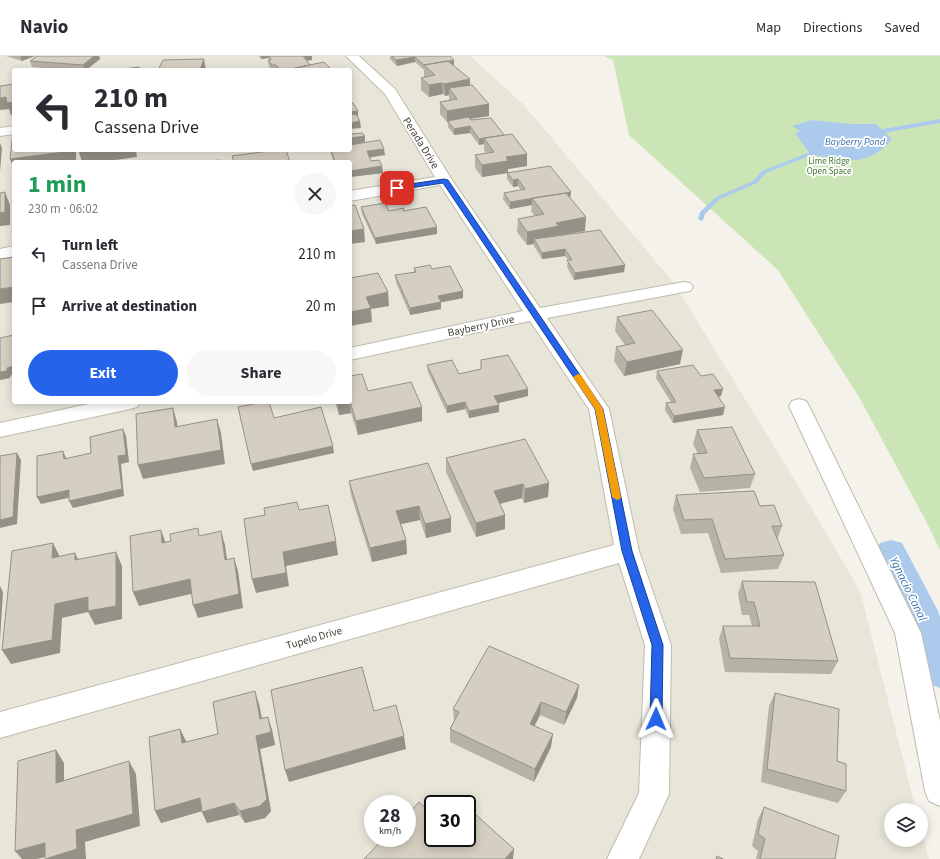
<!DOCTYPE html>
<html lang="en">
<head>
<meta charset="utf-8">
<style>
	:root { --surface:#fff; --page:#f7f7f7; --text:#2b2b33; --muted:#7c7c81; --line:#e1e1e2; --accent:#2563eb }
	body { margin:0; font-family:"Source Sans 3",sans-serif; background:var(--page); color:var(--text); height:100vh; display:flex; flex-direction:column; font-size:15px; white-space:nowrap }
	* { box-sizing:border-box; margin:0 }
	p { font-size:13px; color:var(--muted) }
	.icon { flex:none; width:22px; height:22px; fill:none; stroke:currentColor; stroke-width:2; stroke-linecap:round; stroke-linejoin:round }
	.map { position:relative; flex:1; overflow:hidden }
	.drawer { position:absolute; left:12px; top:104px; width:340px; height:244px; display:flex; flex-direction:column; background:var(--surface); border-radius:4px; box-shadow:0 2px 10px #0003 }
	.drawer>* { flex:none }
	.top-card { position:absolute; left:12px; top:12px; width:340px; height:84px; border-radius:4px; box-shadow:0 2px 10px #0003; background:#fff; color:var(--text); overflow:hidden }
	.buttons { position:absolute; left:884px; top:747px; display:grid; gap:8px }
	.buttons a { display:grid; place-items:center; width:44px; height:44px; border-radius:50%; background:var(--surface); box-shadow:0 2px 10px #0003; font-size:20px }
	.speed { position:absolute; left:364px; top:739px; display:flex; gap:8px; font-size:20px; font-weight:700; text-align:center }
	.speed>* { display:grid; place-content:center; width:52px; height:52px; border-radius:50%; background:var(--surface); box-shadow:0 2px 10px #0003; line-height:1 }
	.speed small { font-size:10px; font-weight:400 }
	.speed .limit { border:2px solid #111; border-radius:6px; background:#fff; color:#111 }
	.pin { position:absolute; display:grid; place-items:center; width:34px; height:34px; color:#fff; margin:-17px; border-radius:8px; box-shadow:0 2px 6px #0006 }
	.me { position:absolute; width:44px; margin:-22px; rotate:1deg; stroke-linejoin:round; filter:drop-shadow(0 0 3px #0008) }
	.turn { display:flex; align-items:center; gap:14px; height:84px; padding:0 16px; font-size:18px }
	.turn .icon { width:52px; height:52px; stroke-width:2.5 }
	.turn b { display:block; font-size:28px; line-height:34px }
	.round { display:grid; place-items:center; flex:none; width:42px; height:42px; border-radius:21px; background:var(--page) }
	.headline { display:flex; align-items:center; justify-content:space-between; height:68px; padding:0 16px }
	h1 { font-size:24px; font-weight:700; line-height:30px; color:#1e9e55 }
	.button { display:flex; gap:8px; margin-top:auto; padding:8px 16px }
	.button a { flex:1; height:46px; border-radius:24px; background:var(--accent); color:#fff; font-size:16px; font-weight:700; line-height:46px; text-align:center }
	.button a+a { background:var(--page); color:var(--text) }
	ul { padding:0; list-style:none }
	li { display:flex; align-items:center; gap:12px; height:52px; padding:0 16px }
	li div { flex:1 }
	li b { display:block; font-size:15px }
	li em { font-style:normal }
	header { display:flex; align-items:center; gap:24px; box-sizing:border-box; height:56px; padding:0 20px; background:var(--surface); border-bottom:1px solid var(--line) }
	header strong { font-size:19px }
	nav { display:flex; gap:22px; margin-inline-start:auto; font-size:14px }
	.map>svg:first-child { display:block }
</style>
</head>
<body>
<header>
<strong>Navio</strong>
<nav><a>Map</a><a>Directions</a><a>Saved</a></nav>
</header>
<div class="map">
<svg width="940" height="803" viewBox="0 0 940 803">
	<rect width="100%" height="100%" fill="#f4f2eb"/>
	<!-- residential -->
	<path fill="#e8e5d9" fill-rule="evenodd" d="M0 0H470L523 48 674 227 799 431 860 535 916 754H891V784H921V772L929 803H0ZM14 14H350V94H14ZM14 106H350V346H14ZM373 748H407V782H373ZM433 748H467V782H433Z"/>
	<!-- green -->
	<path fill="#cbe5b6" d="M604 0H940V494L926 465 859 341 778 214 629 79 613 4Z"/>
	<!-- water -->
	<path fill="#accbec" d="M812 64 850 68H876L892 83C869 112 842 105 810 98L795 77 800 75 792 70Z"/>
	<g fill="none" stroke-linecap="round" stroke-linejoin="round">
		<!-- stream -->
		<path fill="#accbec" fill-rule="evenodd" d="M940 63V67L883 77 880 75 883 73Z
			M810 96 813 98 812 99 766 117 757 127 720 143 705 158 703 164 701 165 698 163 700 156 716 141 753 125 762 115Z"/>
		<!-- canal -->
		<path fill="#accbec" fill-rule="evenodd" d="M891 484 902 487 938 555 940 561V632L927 627 922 616 904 555 875 496 880 487Z"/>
		<!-- minor casing -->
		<g stroke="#bfbbad" stroke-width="2">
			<path id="minor" d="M346 0H359L395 33 452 124 540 252 684 226 690 227 693 231 690 235 684 236 547 262 609 353 639 495 671 589 669 738 639 803H607L639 737 645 589 619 507 0 682V656L614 489 589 353 530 265 350 304V292L523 255 440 129 350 145V135L435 121 385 38Z
				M14 70V78L0 80V72Z
				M14 190V200L0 203V193Z
				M799 343 806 345 809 350 921 577 940 665V750L929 745 925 735 895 577 789 350 792 345Z
				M98 346H140L137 351 130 353 0 381V367Z"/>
		</g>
		<!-- minor -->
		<use href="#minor" fill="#fff" fill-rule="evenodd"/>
	</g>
	<!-- wall -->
	<path fill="#b7b2a6" d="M6 0H35L22 5Z
		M37 0H99L100 3 86 14H69L32 11 30 5Z
		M259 0H312V4L307 5 310 9 330 14H272L269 10 268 4H269V2L261 3Z
		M390 0H450L454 10 470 29 489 48V60L470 63 527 110 508 113V116L571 136 570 142 585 175 558 180 625 209 624 216 574 224 567 211 568 204 565 200 542 203 534 190V188L527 189 517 176 518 163 535 160 531 155 532 149 510 153 503 143 504 137 521 134 518 130 513 131 507 123V117L482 121 475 112V99L486 97 484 94V88L479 89 470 77 454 79 448 71V67L440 58V46L449 44V39L445 40 443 38 429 41 421 34V22L425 21H424V14L415 6 397 10 390 3Z
		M352 78 385 99 369 101 371 105 382 110 383 117 350 121V106H334L331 98 330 94H350Z
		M361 151 389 155H404L437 178 376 188 362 158Z
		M414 212 432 213 463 242 441 246V253L410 259 396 226 395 219 414 216Z
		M617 261 680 308 624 320 614 305 616 291 625 289 615 275Z
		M427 309 459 318 528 333V340L498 347 499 349V356L469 362 465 353 447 357 428 316Z
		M657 315 701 320 721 340 718 341 723 359 673 367 665 354 666 347 671 346 656 322Z
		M368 335 422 351V365L358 379 351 357 339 359 335 346H350Z
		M697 374 755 418 750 432 700 436 690 412 693 398H698L693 388Z
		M446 402 549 427 548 441 524 447 522 442 500 448 505 473 476 481 446 416Z
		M428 407 451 476 426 482 420 464 401 468 406 484 407 498 372 506 351 439 349 425Z
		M676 439 760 450 782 470 777 484 784 499 778 513 721 517 708 477 681 478 673 453Z
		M742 525 838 605 831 618 725 616 719 583 723 570H752L749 559H742L738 538Z
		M579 629 577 642 564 669 540 659 534 670 551 691 534 726 450 686V673L454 666 453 653Z
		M775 637 837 705 846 735 838 747 761 726 769 650Z
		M259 648 262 662 268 661 272 674 275 689 260 693 271 755 265 762 245 767 239 759 207 767 202 755 161 767 180 673 186 686 218 678Z
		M764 751 835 803H756L758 795 752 790 758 763Z"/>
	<!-- shaded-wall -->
	<path fill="#959187" d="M20 0H35L22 5Z
		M94 0H99L100 3 86 14H85L83 9Z
		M261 0H268L269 2 261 3Z
		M303 0H312V4L303 5Z
		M415 1V6L397 10 396 4Z
		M204 3 206 14H200Z
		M454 4V10H425Z
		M330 12V14H318Z
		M470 23V35L449 32V39L445 40 444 28Z
		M442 27 443 38 429 41V29Z
		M6 41 14 46V59H11L9 53 0 54V42Z
		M489 48V60L449 66 448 65 447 67V55Z
		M358 55V61L350 63V56Z
		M360 65 361 72 350 73V67Z
		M470 70V77L454 79V73Z
		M504 79 484 82V88L479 89V83Z
		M365 80V87L350 89V82Z
		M0 87 2 92 0 116Z
		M384 93 385 99 367 102V95Z
		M72 94H76V106H14V114L10 103Z
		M93 94H136L137 101 101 106H82L79 96Z
		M527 98V110L508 113V117L482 121V109L506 101Z
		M382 110 383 117 350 121V115Z
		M518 123V130L513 131V124Z
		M5 136 10 149V169L0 170V157Z
		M571 136 570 143H532Z
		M532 143V149L510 153V146Z
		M586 161 585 175 534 183V188L527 189V176L556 167Z
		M437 171V178L376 188 375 182Z
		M364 173 365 186 350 188V175Z
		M565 193V200L542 203V197Z
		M625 209 624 216 574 224 575 217Z
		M14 231V246L0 248V233Z
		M463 235V242L438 247V240Z
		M388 236 389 250 371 253 372 266 350 270V256L366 241Z
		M441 246V253L410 259V252Z
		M683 294 680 308 624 320 627 306Z
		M14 310V318L11 319 10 322 0 324V316L7 312Z
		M528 333V340L494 348V340Z
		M723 333 721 340 712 342 714 334Z
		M337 346H349L351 357 339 359Z
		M465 346V353L447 357V350Z
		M499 349V356L469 362V355Z
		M422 351V365L358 379 356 365Z
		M725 351 723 359 673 367 674 360Z
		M173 352 177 366 179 385 175 371Z
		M217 363 221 377 225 408 143 423 138 409Z
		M123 373 126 380 129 406 121 408 124 440 73 452 69 445 118 400Z
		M333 390 334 397 253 415 251 408Z
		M63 395 66 402 67 410 64 403Z
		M17 397 21 404 17 468 0 472V464Z
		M549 427 548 441 524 447 525 433Z
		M523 428 522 442 494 449V435Z
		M69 434 72 441 41 448 37 441Z
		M419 450 420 464 397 469 396 455Z
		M505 459V473L476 481V467Z
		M451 462V476L426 482 425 468Z
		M161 474 166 488 162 487Z
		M221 475 225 489 229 517 225 504Z
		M406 484 407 498 372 506 370 492Z
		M336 485 338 499 286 510 289 530 256 537 252 523 283 496Z
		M53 487 60 501 52 502Z
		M116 496 122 510V563L95 569 88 556 62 562 60 597 11 608 2 594 55 548Z
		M75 497 82 511 75 504Z
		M234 502 238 515 243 552 198 562 193 549Z
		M190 523 195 537 139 550 133 536Z
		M0 530 3 536 0 585Z
		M579 629 577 642 564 669 566 656Z
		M255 635 259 648 264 675 260 663Z
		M541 646 540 659 529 681 530 668Z
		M268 661 272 674 275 689 260 693 271 755 265 762 245 767 240 755 256 680Z
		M180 673 186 685 188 700 182 687Z
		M553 678 551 691 534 726 535 713Z
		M404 680 406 693 289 726 285 714Z
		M56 694 64 707V739L56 727Z
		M129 705 136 718 140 770 85 786 86 803H45L76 774Z
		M200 742 206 754 161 767 155 755Z
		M234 747 239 759 207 767 202 756Z
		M45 787 54 799 37 803H22L15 795Z
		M514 793 513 803H505Z"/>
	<!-- building -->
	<path fill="#d5cfc1" stroke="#959187" d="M37 0H94L83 9 30 5Z
		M269 0H303L310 9 286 14H281L276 9H272L268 4H271Z
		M392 0H450L454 4 449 5H448L424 9 415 1 396 4Z
		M204 3 200 14H158L163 4Z
		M448 5 470 23 444 28 442 27 429 29 421 22 435 19 424 9Z
		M324 6 330 12 318 14H286Z
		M139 11V14H115Z
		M14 28V46L7 47 6 41 0 42V30Z
		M472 29 489 48 447 55 440 46 457 43 449 32Z
		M350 47H353L358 55 350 56Z
		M356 58 360 65 350 67V59Z
		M468 61 471 64 491 62 504 79 479 83 470 70 454 73 448 65Z
		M350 73 352 78 362 77 365 80 350 82Z
		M13 76H14V94H72V95L10 103Z
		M512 78 527 98 506 101 508 105 482 109 475 99 494 96 484 82Z
		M380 84 384 93 367 95 371 105 379 104 382 110 350 115V106H335L331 94H350V89Z
		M79 94H93L79 96Z
		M276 94H286L290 106H234L232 100Z
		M220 104 221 106H202Z
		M550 110 571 136 566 137 510 146 504 137 525 133 518 123 513 124 507 117Z
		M5 136V156L0 157V137Z
		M566 137 586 161 556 167 559 170 527 176 518 163 544 158 532 142Z
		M385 147 389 155 404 152 403 155 426 151 437 171 375 182 361 151Z
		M355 149 364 173 350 175V150Z
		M600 174 625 209 575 217 567 204H572L565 193 542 197 534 183Z
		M14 201V231L0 233V203Z
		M430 209 432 213 450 210 463 235 438 240 441 246 410 252 395 219 416 216 414 212Z
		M378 217 388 236 366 241 371 252 350 256V222Z
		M652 254 683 294 627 306 616 291 635 287 617 261Z
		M14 279V310L7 312V315L0 316V282Z
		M508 299 528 333 494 340 499 349 469 355 465 346 447 350 427 309 452 304 459 318 481 313V304Z
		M693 309 701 320 713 318 723 333 714 334 725 351 674 360 666 347 676 346 657 315Z
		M362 318 368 335 411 326 422 351 356 365 350 346V320Z
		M263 346H269L274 362 321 351 333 390 251 408 238 351Z
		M173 352 175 371 217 363 221 394 138 409 136 358Z
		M732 371 755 418 704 422 693 398 707 397 697 374Z
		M123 373 126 399 118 400 122 433 69 445V434L37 441V400L63 395 64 403 91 397 90 381Z
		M525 383 549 427 525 433 523 428 494 435 505 459 476 467 446 402Z
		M17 397 13 461 0 464V400Z
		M428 407 451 462 425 468 419 450 396 455 406 484 370 492 349 425Z
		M754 435 760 450 774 449 782 470H772L784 499 725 503 712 463 684 464 676 439Z
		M297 446 299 454 328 449 336 485 283 496 286 517 252 523 244 463 265 459 264 452Z
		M198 472 199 480 221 475 225 504 234 502 239 538 193 549 190 523 133 536 130 480 161 474 162 487 171 485 170 478Z
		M53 487 52 502 75 497V504L116 496V550L88 555V541L55 548 52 584 2 594 12 495Z
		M742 525 815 526 838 605 730 602 723 570H760L754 546H747Z
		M489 590 579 629 566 656 541 646 530 668 553 678 535 713 450 673 459 656 453 653Z
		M362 611 374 655 396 649 404 680 285 714 271 634Z
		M255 635 260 663 268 661 271 676 256 680 267 743 260 750 240 755 234 747 202 756 200 742 155 755 149 681 180 673 182 687 218 678 213 646Z
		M775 637 839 653 837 705 846 708V735L767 713Z
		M56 694V727L129 705 133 758 76 774 77 793 45 803V787L15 795 18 705Z
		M419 746 433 758V782H467V765L474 757 514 793 505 803H364L384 782H407V759Z
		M764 751 839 780 835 803H760L765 783 758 778Z
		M717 800 723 803H716Z"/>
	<!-- route -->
	<path fill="#2563eb" stroke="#184099" d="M444 123 448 124 603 353 632 495 663 589 662 663 660 667 656 668 652 667 650 663 652 589 622 495 595 353 443 127 397 134 394 132 397 130Z"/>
	<!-- slow -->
	<path fill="#f59e0b" d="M578 318 581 319 603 353 621 441 620 443 617 444 612 441 595 353 573 321Z"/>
	<g text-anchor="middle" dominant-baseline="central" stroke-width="3.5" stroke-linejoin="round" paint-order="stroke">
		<!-- far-park labels -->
		<g font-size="9" fill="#43762f" stroke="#fff">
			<text x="829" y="105">Lime Ridge<tspan x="829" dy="10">Open Space</tspan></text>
		</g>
		<!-- far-water labels -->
		<g font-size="10" font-style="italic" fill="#3970ad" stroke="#fff">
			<text x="855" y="86">Bayberry Pond</text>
		</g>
		<!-- street labels -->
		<g font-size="11" fill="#484339" stroke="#fff">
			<text transform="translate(421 87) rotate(58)">Perada Drive</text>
			<text transform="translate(481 270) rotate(-12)">Bayberry Drive</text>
			<text transform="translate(314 582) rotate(-16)">Tupelo Drive</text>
		</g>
		<!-- water labels -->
		<g font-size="12" font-style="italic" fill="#3970ad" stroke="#fff">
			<text transform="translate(908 533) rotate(64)">Ygnacio Canal</text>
		</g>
	</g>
</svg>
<div class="buttons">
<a><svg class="icon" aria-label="layers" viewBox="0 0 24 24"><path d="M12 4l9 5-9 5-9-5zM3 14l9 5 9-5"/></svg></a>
</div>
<div class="speed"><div>28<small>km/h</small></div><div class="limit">30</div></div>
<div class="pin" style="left:397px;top:132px;background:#d93025"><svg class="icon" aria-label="arrive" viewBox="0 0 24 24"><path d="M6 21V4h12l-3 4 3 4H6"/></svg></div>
<svg class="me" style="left:656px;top:663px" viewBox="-20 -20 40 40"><path d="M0-17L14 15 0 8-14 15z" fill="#2563eb" stroke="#fff" stroke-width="4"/></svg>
<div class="top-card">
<div class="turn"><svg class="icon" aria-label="left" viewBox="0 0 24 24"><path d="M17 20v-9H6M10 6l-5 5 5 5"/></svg><div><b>210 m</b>Cassena Drive</div></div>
</div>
<section class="drawer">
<div class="headline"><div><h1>1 min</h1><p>230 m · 06:02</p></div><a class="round"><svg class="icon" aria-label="close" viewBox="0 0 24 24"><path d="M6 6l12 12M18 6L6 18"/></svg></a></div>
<ul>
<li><svg class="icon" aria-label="left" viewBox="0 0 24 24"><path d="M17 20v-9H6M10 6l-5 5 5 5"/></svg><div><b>Turn left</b><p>Cassena Drive</p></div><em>210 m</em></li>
<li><svg class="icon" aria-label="arrive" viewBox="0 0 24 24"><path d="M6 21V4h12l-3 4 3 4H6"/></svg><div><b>Arrive at destination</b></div><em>20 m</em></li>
</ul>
<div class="button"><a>Exit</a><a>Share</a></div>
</section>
</div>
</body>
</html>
